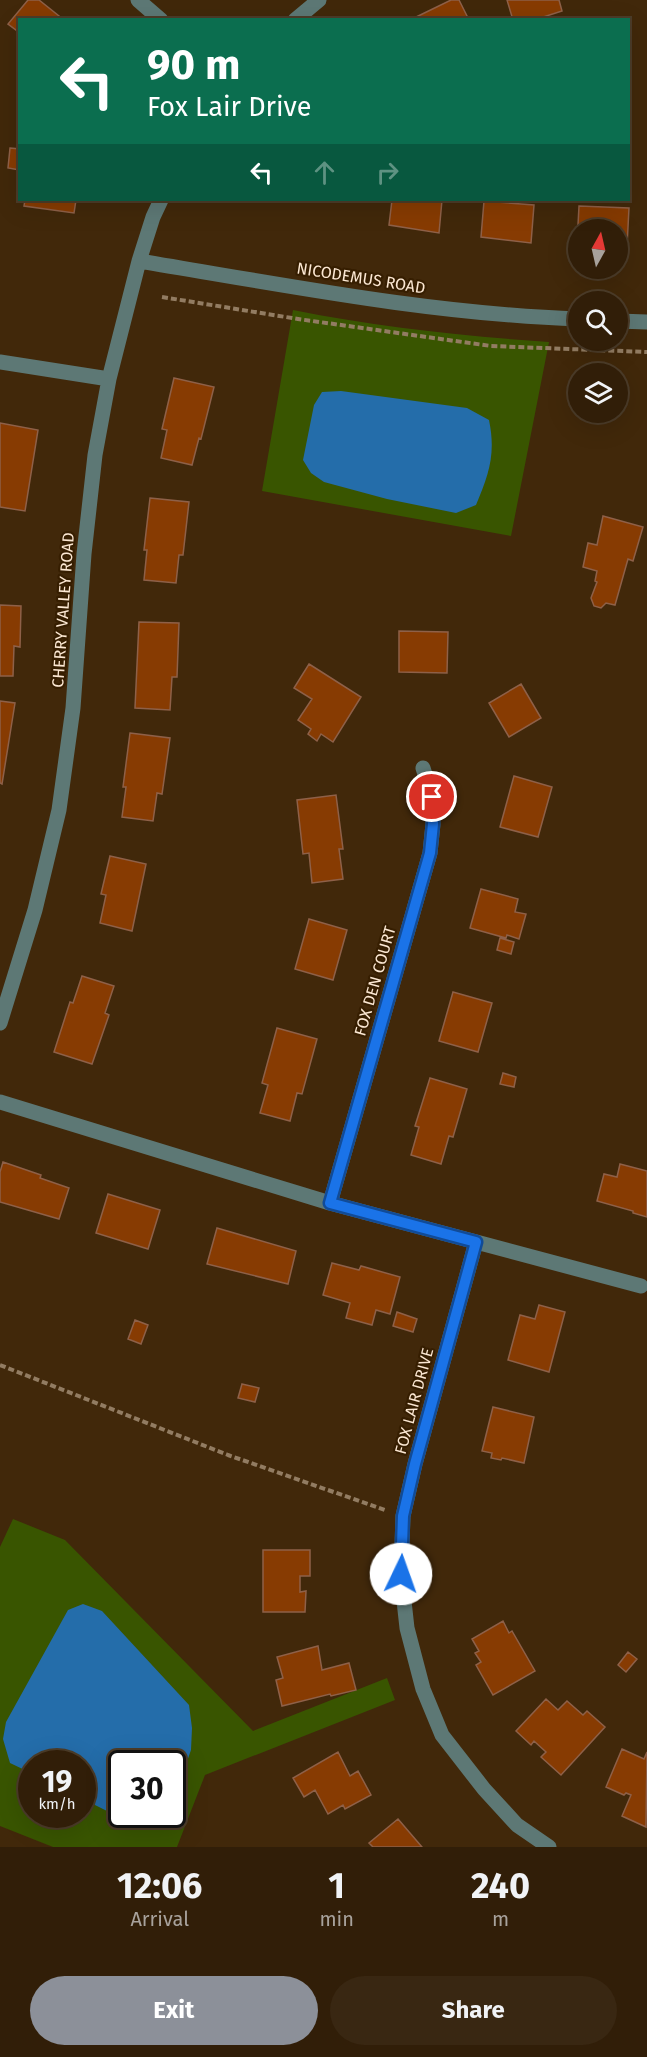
<!DOCTYPE html>
<html lang="en">
<head>
<meta charset="utf-8">
<style>
	:root { --surface:#311e08; --page:#392712; --text:#f1f3f6; --muted:#a8a29c; --line:#4c3c29; --accent:#8c9099 }
	body { margin:0; font-family:"Fira Sans",sans-serif; background:var(--page); color:var(--text); height:100vh; display:flex; flex-direction:column; font-size:22px; white-space:nowrap }
	* { box-sizing:border-box; margin:0 }
	p { font-size:20px; color:var(--muted) }
	.icon { flex:none; width:33px; height:33px; fill:none; stroke:currentColor; stroke-width:2; stroke-linecap:round; stroke-linejoin:round }
	.map { position:relative; height:1847px; overflow:hidden }
	.details { display:flex; flex-direction:column; background:var(--surface); flex:1 }
	.details>* { flex:none }
	.top-card { position:absolute; left:18px; top:18px; width:612px; height:183px; border-radius:0px; box-shadow:0 6px 24px #0002,0 0 0 2px var(--line); background:#0b6e4f; color:#fff; overflow:hidden }
	.needle { width:39px; rotate:8deg }
	.buttons { position:absolute; left:568px; top:219px; display:grid; gap:12px }
	.buttons a { display:grid; place-items:center; width:60px; height:60px; border-radius:50%; background:var(--surface); box-shadow:0 6px 24px #0002,0 0 0 2px var(--line); font-size:30px }
	.speed { position:absolute; left:18px; top:1750px; display:flex; gap:12px; font-size:30px; font-weight:700; text-align:center }
	.speed>* { display:grid; place-content:center; width:78px; height:78px; border-radius:50%; background:var(--surface); box-shadow:0 6px 24px #0002,0 0 0 2px var(--line); line-height:1 }
	.speed small { font-size:15px; font-weight:400 }
	.speed .limit { border:3px solid #111; border-radius:9px; background:#fff; color:#111 }
	.pin { position:absolute; display:grid; place-items:center; width:51px; height:51px; color:#fff; margin:-26px; border:3px solid #fff; border-radius:50%; box-shadow:0 2px 6px #0007 }
	.me { position:absolute; width:66px; margin:-33px; rotate:3deg; stroke-linejoin:round; filter:drop-shadow(0 0 4px #0008) }
	.turn { display:flex; align-items:center; gap:21px; height:126px; padding:0 30px; font-size:27px }
	.turn .icon { width:78px; height:78px; stroke-width:2.5 }
	.turn b { display:block; font-size:42px; line-height:51px }
	.lanes { display:flex; align-items:center; height:57px; padding:0 30px; background:#0003; justify-content:center; gap:30px; direction:ltr }
	.lanes .off { opacity:.35 }
	.eta { display:flex; justify-content:space-evenly; align-items:center; height:102px; text-align:center }
	.eta b { font-size:36px; font-weight:700; line-height:42px }
	.action { display:flex; gap:12px; margin-top:auto; padding:12px 30px }
	.action a { flex:1; height:69px; border-radius:36px; background:var(--accent); color:#fff; font-size:24px; font-weight:700; line-height:69px; text-align:center }
	.action a+a { background:var(--page); color:var(--text) }
	.map>svg:first-child { display:block }
</style>
</head>
<body>
<div class="map">
<svg width="647" height="1847" viewBox="0 0 647 1847">
	<rect width="100%" height="100%" fill="#41280a"/>
	<!-- green -->
	<path fill="#395500" fill-rule="evenodd" d="M293 310C378 327 463 336 549 342L511 536 262 491Z
		M13 1519 65 1540 253 1731 387 1678 395 1700 205 1775 177 1847H53L0 1826V1547ZM32 1764H82V1815H32ZM122 1764H172V1815H122Z"/>
	<!-- water -->
	<path fill="#246daa" d="M341 391 467 408 489 420C496 454 489 474 476 505L456 513 387 499 324 482 311 473 303 460 314 405 322 392Z
		M83 1604 102 1611 189 1705 192 1728 191 1750 183 1773 173 1794 172 1764H122V1815H159L142 1821 113 1814 83 1799 82 1764H32L31 1773 10 1763 3 1739 6 1722 68 1610Z"/>
	<!-- building -->
	<path fill="#873b02" stroke="#8e6048" stroke-width="1.5" d="M28 0H39L64 20H20V33L8 24Z
		M451 0H459L469 20 412 19Z
		M507 0H559L562 11 534 20H513Z
		M10 148 20 149V170L8 168Z
		M25 200H76L74 213 24 206Z
		M392 200H442L439 233 389 225Z
		M484 201 534 205 531 243 481 237Z
		M579 206 629 208 627 246 618 245V230H579V244H577Z
		M174 378 214 387 201 439 199 438 192 465 161 458 167 430 162 429Z
		M0 423 38 430 25 511 0 507Z
		M150 498 189 502 183 555H179L176 583 144 580 147 550H144Z
		M603 516 643 527 633 561 628 559 615 605 606 603 601 608 594 606 591 598 597 582 595 581 597 571 583 567 588 543 597 545Z
		M0 605 21 606 20 647 14 646 13 676H0Z
		M139 622 179 623 177 677H172L170 710 135 708Z
		M399 631 448 632 447 673 399 672Z
		M309 664 361 697 333 742 321 734 317 741 308 734 311 729 298 720 312 699 294 688Z
		M521 684 541 718 509 737 489 703Z
		M0 701 15 703 2 784 0 783Z
		M130 733 170 738 162 794 157 793 153 821 122 817 126 787H123Z
		M514 776 552 787 538 837 500 827Z
		M336 795 343 849H339L343 879 312 883 309 853 303 854 297 800Z
		M110 856 146 864 132 931 100 923 106 895 101 894Z
		M481 889 518 899 515 912 526 914 519 939 507 935 506 938 470 928Z
		M309 919 347 930 333 980 295 969Z
		M500 938 514 942 511 954 497 950Z
		M82 976 114 986 105 1013 109 1015 92 1064 54 1052 70 1002 73 1003Z
		M453 992 492 1003 478 1052 439 1041Z
		M277 1028 317 1039 302 1094 297 1093 290 1121 260 1113 268 1085 262 1083Z
		M503 1073 516 1077 514 1087 500 1084Z
		M430 1078 467 1089 453 1137 449 1136 441 1164 411 1155 419 1127 415 1126Z
		M3 1162 41 1175 40 1178 69 1188 59 1219 0 1202V1172Z
		M620 1164 647 1171V1217L633 1213V1211L597 1201 604 1174 617 1177Z
		M108 1194 160 1210 148 1249 96 1233Z
		M217 1228 296 1251 288 1284 207 1264Z
		M332 1263 359 1270 361 1266 400 1277 390 1314 376 1310 372 1325 346 1318 350 1303 323 1295Z
		M539 1305 565 1312 549 1372 508 1360 520 1315 535 1319Z
		M397 1312 417 1319 413 1332 393 1326Z
		M135 1320 148 1325 141 1344 128 1339Z
		M242 1384 259 1388 255 1402 238 1398Z
		M493 1407 534 1417 524 1463 502 1458 501 1460 491 1458 492 1453 482 1451Z
		M263 1550H310V1576H300V1592L306 1591 305 1612H263Z
		M503 1621 509 1633 512 1631 535 1671 493 1695 476 1665 481 1662 475 1653 479 1651 472 1639Z
		M318 1646 322 1670 349 1663 356 1690 331 1696 330 1694 282 1706 276 1680 283 1678 277 1657Z
		M628 1652 637 1659 626 1672 618 1665Z
		M546 1699 558 1710 567 1701 583 1715 587 1711 605 1727 561 1775 541 1757 546 1752 534 1741 531 1745 516 1731Z
		M622 1749 644 1759 647 1752 646 1827 622 1816 631 1795 626 1793 624 1795 606 1787Z
		M338 1752 350 1776 358 1771 371 1795 345 1809 343 1805 328 1814 315 1790 304 1797 293 1778Z
		M398 1819 422 1847H373L369 1843Z"/>
	<g fill="none" stroke-linecap="round" stroke-linejoin="round">
		<!-- path -->
		<path stroke="#927c62" stroke-width="4" stroke-dasharray="6 3" stroke-linecap="butt" d="M162 297 298 319 491 346 647 352
			M0 1365 228 1455 385 1510"/>
		<!-- minor -->
		<path stroke="#5d7875" stroke-width="15" d="M138 0 161 20
			M295 20 319 0
			M139 261C285 285 431 314 579 319
			M618 321 647 322
			M0 362 109 379
			M0 1023 35 910 59 810 73 708 84 554 95 455 109 379 139 261 153 217 161 200
			M0 1102 330 1203 641 1286
			M330 1203 430 853 433 824 432 797 423 768
			M476 1242 415 1464 403 1516 401 1574 407 1628 423 1689 442 1735 484 1789 517 1825 549 1847"/>
	</g>
	<g fill="none" stroke-linecap="round" stroke-linejoin="round">
		<!-- route casing -->
		<g stroke="#114b97" stroke-width="15">
			<path id="route" d="M401 1574 403 1516 415 1464 476 1242 330 1203 430 853 433 824 432 797"/>
		</g>
		<!-- route -->
		<use href="#route" stroke="#1a73e8" stroke-width="10"/>
	</g>
	<g text-anchor="middle" dominant-baseline="central" stroke-width="4.5" stroke-linejoin="round" paint-order="stroke">
		<!-- street labels -->
		<g font-size="16" fill="#fce8d3" stroke="#361e01">
			<text transform="translate(361 278) rotate(9)">NICODEMUS ROAD</text>
			<text transform="translate(63 610) rotate(-86)">CHERRY VALLEY ROAD</text>
			<text transform="translate(375 981) rotate(-74)">FOX DEN COURT</text>
			<text transform="translate(414 1401) rotate(-75)">FOX LAIR DRIVE</text>
		</g>
	</g>
</svg>
<div class="buttons">
<a><svg class="needle" viewBox="-14 -14 28 28"><path d="M0-13l5 13h-10z" fill="#e53935"/><path d="M0 13l5-13h-10z" fill="#a8a29c"/></svg></a>
<a><svg class="icon" aria-label="search" viewBox="0 0 24 24"><circle cx="10" cy="10" r="6"/><path d="M15 15l6 6"/></svg></a>
<a><svg class="icon" aria-label="layers" viewBox="0 0 24 24"><path d="M12 4l9 5-9 5-9-5zM3 14l9 5 9-5"/></svg></a>
</div>
<div class="speed"><div>19<small>km/h</small></div><div class="limit">30</div></div>
<div class="pin" style="left:432px;top:797px;background:#d93025"><svg class="icon" aria-label="arrive" viewBox="0 0 24 24"><path d="M6 21V4h12l-3 4 3 4H6"/></svg></div>
<svg class="me" style="left:401px;top:1574px" viewBox="-20 -20 40 40"><circle r="19" fill="#fff"/><path d="M0-13L10 11 0 6-10 11z" fill="#1a73e8"/></svg>
<div class="top-card">
<div class="turn"><svg class="icon" aria-label="left" viewBox="0 0 24 24"><path d="M17 20v-9H6M10 6l-5 5 5 5"/></svg><div><b>90 m</b>Fox Lair Drive</div></div>
<div class="lanes"><svg class="icon" aria-label="left" viewBox="0 0 24 24"><path d="M17 20v-9H6M10 6l-5 5 5 5"/></svg><svg class="icon off" aria-label="ahead" viewBox="0 0 24 24"><path d="M12 20V5M6 11l6-6 6 6"/></svg><svg class="icon off" aria-label="right" viewBox="0 0 24 24"><path d="M7 20v-9h11M14 6l5 5-5 5"/></svg></div>
</div>
</div>
<section class="details">
<div class="eta">
<div><b>12:06</b><p>Arrival</p></div>
<div><b>1</b><p>min</p></div>
<div><b>240</b><p>m</p></div>
</div>
<div class="action"><a>Exit</a><a>Share</a></div>
</section>
</body>
</html>
